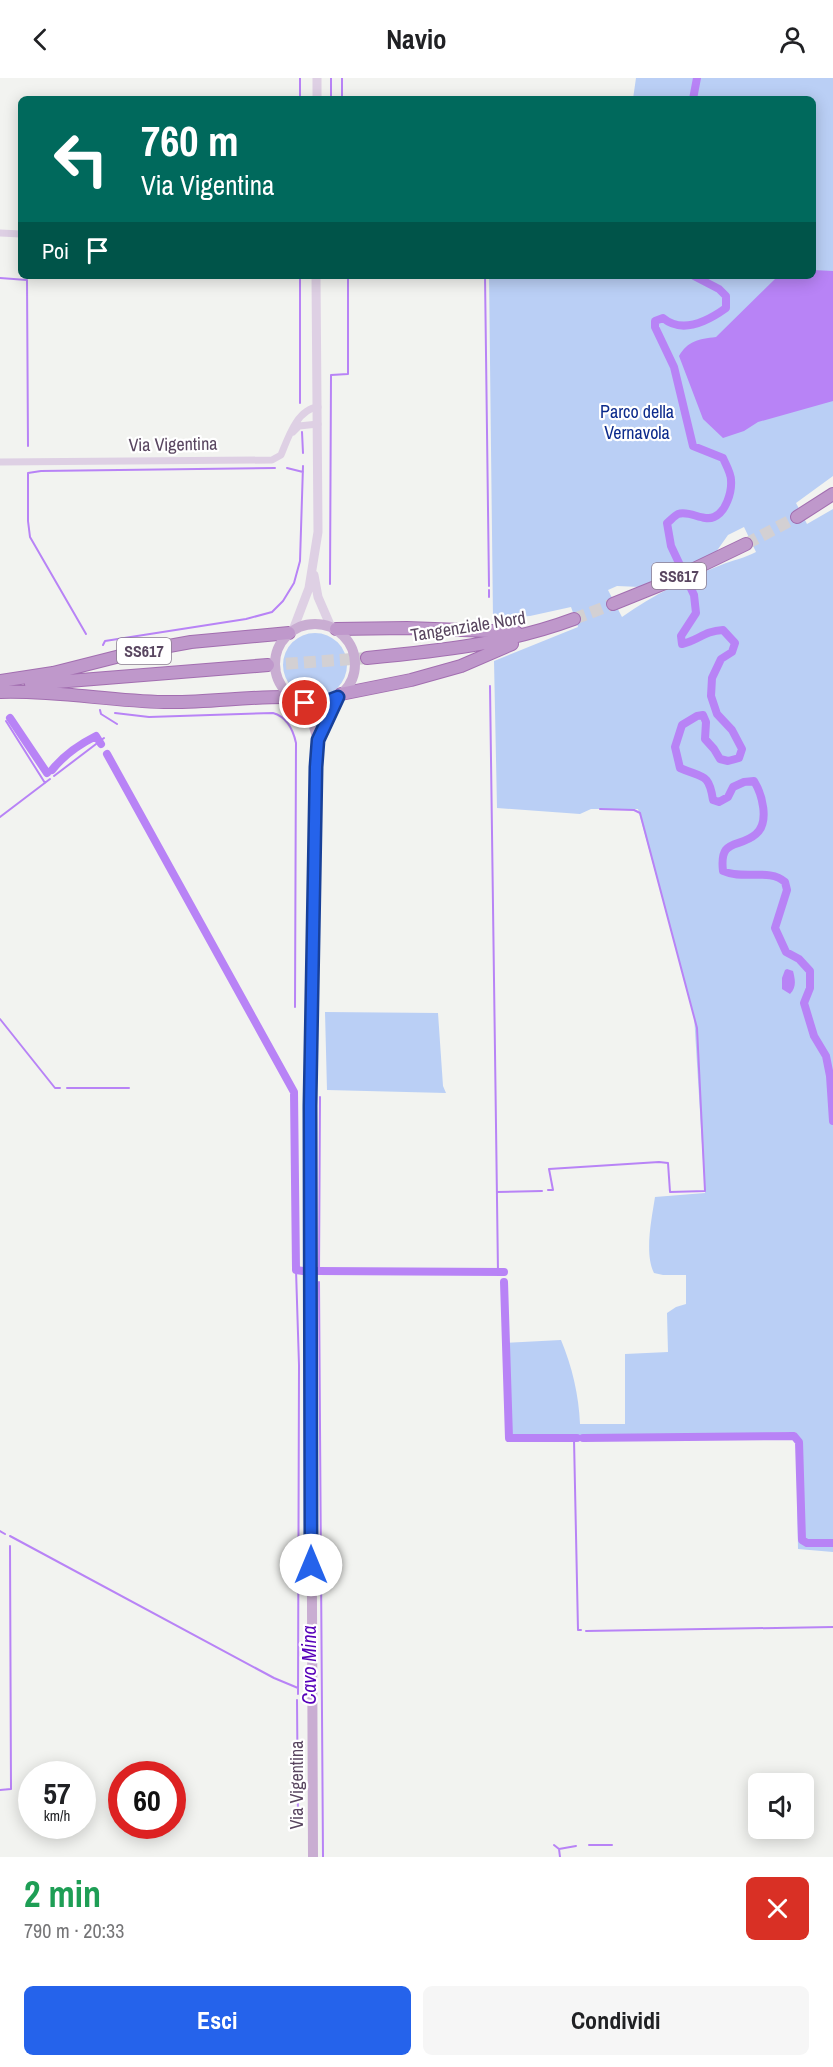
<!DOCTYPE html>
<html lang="it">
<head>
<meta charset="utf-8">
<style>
	:root { --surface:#fff; --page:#f6f6f6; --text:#202124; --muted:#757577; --accent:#2563eb }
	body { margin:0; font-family:"Archivo Narrow",sans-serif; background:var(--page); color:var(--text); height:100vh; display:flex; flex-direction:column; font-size:22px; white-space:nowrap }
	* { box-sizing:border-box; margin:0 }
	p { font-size:20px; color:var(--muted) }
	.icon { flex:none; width:33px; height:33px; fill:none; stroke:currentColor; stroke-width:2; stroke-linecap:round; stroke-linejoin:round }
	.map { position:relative; height:1779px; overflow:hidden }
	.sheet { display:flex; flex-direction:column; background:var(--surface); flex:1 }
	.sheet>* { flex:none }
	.banner { position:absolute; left:18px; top:18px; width:798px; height:183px; border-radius:9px; box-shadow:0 3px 15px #0003; background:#00695c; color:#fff; overflow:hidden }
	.buttons { position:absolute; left:748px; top:1695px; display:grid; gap:12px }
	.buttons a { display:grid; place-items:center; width:66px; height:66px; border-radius:9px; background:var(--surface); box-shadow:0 3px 15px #0003; font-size:30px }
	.speed { position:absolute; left:18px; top:1683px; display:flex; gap:12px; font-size:30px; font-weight:700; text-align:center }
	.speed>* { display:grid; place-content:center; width:78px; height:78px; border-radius:50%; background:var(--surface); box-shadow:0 3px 15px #0003; line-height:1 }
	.speed small { font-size:15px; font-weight:400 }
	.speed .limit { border:9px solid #d22; background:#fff; color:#111 }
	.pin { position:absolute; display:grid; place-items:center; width:51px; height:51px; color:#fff; margin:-26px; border:3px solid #fff; border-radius:50%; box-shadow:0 2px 6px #0007 }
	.me { position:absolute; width:66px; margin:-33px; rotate:0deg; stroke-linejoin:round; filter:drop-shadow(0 0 4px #0008) }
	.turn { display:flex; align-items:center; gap:21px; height:126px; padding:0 24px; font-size:27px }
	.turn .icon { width:78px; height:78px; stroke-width:2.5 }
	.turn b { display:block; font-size:42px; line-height:51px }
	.then { display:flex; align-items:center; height:57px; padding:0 24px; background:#0003; gap:12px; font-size:22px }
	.round { display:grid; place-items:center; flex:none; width:63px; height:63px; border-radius:9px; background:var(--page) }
	.overview { display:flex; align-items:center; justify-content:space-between; height:102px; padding:0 24px }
	h1 { font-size:36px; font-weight:700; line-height:45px; color:#1e9e55 }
	.action { display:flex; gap:12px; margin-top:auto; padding:12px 24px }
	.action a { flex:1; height:69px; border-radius:9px; background:var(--accent); color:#fff; font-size:24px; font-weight:700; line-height:69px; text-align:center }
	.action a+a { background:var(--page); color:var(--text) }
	header { display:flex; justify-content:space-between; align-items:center; height:78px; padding:0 24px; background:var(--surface); font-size:27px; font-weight:700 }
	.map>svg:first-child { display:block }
</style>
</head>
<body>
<header><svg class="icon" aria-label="back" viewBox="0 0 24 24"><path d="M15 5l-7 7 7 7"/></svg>Navio<svg class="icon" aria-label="person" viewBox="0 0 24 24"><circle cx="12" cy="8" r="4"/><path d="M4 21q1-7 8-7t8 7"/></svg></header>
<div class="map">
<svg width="833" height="1779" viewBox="0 0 833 1779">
	<rect width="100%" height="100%" fill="#f2f3f0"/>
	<!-- green -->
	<path fill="#bacff5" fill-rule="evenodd" d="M636 0H833V398L796 425 807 446 833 431V1474L798 1471 796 1354 507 1362 505 1265 561 1262C572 1288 579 1318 580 1346H625V1276L668 1274 667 1235 676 1229 686 1226V1197H663L654 1195C644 1176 652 1139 655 1119L705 1115 694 937 638 731H591L580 736 497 730 494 583 578 549 571 529 530 538 493 541 489 198H813V21H633ZM744 449 756 474C745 480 733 482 721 487 686 501 653 517 622 539L608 512 617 508 640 509 716 474 728 457Z
		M283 587a32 32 0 1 1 64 0a32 32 0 1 1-64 0Z
		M325 934 438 935 443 1008 446 1015 327 1012Z"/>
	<!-- water -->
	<path fill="#b883f6" d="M813 192 833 193V323L758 344 744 353 723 360 703 341 679 278C688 263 698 261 716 259L775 201 783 198H813Z
		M787 891 793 893C795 901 797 909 790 916L782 911V900L785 892Z"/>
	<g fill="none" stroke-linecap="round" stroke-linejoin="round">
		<!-- stream -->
		<path stroke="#b883f6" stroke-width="2" d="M300 0V21
			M331 21V0
			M342 21V0
			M300 198V325
			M485 198 489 508
			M0 200 27 202 28 368
			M302 354 303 375
			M287 390 303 394
			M330 506 331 297 348 296V198
			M489 512V519
			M86 556 30 459 28 443V395L41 393 275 390
			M103 567 105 563 246 541 272 534 283 523 294 505 300 483 303 388
			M490 608 498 1194
			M100 632 101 636 117 646
			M115 635 149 639 273 635C287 639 293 651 296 665L295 929
			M6 643 45 705
			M54 698 104 660
			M0 739 50 701
			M0 941 55 1010H60
			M67 1010H129
			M548 1112H553L549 1091 659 1084 668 1085 670 1114 705 1113 697 950 640 735 634 732 600 731
			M497 1114 542 1113
			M296 1192 299 1287 298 1616
			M319 1195 320 1019
			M319 1204 323 1779
			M574 1361 578 1552H581
			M0 1453 5 1456
			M10 1458 274 1600 298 1610
			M586 1553 833 1549
			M297 1622 298 1742
			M0 1712 11 1711 10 1468
			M554 1767 559 1771
			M589 1767H612
			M560 1779 559 1771 576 1768"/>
		<!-- canal -->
		<path stroke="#b883f6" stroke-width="8" d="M693 21 697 0
			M694 198 719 211 726 218V230C708 243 682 256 663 240L655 243V249L674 289 693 368 723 380C726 387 731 395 731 402 732 414 726 434 714 439 703 444 690 432 678 436 674 438 670 443 667 445L671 468 694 517 696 535 681 558 682 566C699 562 704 553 723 552L735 565 732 574 721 581 712 600 711 618 717 636 732 652 742 671 739 680 728 683 720 681 714 671 705 661 706 644 703 637 697 638 682 647 675 669 680 690C702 700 709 694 713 722L719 724 728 719 733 709 744 704 754 703C762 716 770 744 756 756 739 771 719 759 723 793 742 802 770 790 785 804L787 812 775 850 786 874 799 881 810 893V910L804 925 814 958 826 978 830 998 833 1043
			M10 640 47 695
			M107 676 294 1014 296 1192 303 1193
			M52 692C63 678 80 666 96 658L101 666
			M317 1193 504 1194
			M504 1204 509 1360H577
			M583 1360 794 1358 799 1364 802 1462 807 1465H833"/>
		<!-- trunk-tunnel -->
		<path stroke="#d3d0d3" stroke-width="12" stroke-dasharray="12 6" stroke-linecap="butt" d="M746 466 797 439
			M574 541 613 526
			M268 587 367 580"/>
		<!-- trunk casing -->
		<g stroke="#a26eb0" stroke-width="14">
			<path id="trunk" d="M797 439 833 416
				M613 526 665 505 746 466
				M336 551 407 550 516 554
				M367 580C438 573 507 566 574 541
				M0 603 53 595 136 574 191 564 289 555
				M31 606 268 587
				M0 614C55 612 109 623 164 624 207 625 249 618 292 619
				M341 616 411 602 461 588 512 566"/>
		</g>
		<!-- minor -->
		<path stroke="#ded0e4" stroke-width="7" d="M0 155 21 156
			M293 354 299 348 318 346
			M0 384 272 382 281 377C288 360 297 331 318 329"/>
		<!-- tertiary -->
		<path stroke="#ded0e4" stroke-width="9" d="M317 0V21
			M314 497 318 519 331 549
			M293 552 309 510 318 454 316 198"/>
		<!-- primary -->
		<path stroke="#c9add2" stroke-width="10" d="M275 586a40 40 0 1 1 80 0a40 40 0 1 1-80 0Z
			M298 622 312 642 318 662
			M313 1779 310 1028 316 689 318 662 338 619"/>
		<!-- trunk -->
		<use href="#trunk" stroke="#bf98cb" stroke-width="12"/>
	</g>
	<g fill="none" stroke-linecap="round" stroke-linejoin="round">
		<!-- route casing -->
		<g stroke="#184099" stroke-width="15">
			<path id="route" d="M305 625 320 626 338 619 318 662 316 689 310 1028 311 1487"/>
		</g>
		<!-- route -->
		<use href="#route" stroke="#2563eb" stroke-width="10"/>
	</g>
	<g text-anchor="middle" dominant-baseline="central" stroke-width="4.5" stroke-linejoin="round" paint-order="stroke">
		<!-- shield labels -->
		<g fill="#fff" stroke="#8b7e90" stroke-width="1.5">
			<rect x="652" y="485" width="54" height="26" rx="4.5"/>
			<rect x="117" y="560" width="54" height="26" rx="4.5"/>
		</g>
		<g font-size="16" font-weight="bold" fill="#594660">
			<text x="679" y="498">SS617</text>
			<text x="144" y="573">SS617</text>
		</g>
		<!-- park labels -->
		<g font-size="18" fill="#0c2b8c" stroke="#fff">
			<text x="637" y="333">Parco della<tspan x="637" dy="21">Vernavola</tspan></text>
		</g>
		<!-- street labels -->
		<g font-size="18" fill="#594660" stroke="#fff">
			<text transform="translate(173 366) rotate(-1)">Via Vigentina</text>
			<text transform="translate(468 548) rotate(-9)">Tangenziale Nord</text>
			<text transform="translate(296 1707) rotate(-90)">Via Vigentina</text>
		</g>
		<!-- water labels -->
		<g font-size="20" font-style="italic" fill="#5600b9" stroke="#fff">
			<text transform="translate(308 1587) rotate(-90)">Cavo Mina</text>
		</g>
	</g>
</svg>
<div class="buttons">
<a><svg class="icon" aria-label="sound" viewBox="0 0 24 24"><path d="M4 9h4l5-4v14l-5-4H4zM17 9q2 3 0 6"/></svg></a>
</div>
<div class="speed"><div>57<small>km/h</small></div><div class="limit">60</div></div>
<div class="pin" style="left:305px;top:625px;background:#d93025"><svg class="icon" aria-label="arrive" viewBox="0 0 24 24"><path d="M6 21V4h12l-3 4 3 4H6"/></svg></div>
<svg class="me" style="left:311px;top:1487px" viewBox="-20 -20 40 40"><circle r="19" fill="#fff"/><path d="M0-13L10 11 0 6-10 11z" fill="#2563eb"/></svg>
<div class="banner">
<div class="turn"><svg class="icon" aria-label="left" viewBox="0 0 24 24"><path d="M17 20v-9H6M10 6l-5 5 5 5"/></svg><div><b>760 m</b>Via Vigentina</div></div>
<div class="then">Poi<svg class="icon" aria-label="arrive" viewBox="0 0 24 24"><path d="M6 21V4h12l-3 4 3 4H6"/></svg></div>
</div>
</div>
<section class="sheet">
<div class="overview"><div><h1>2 min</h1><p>790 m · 20:33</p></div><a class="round" style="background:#d93025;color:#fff"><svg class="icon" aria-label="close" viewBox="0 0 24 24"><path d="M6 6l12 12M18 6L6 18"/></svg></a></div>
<div class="action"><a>Esci</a><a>Condividi</a></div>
</section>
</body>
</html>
